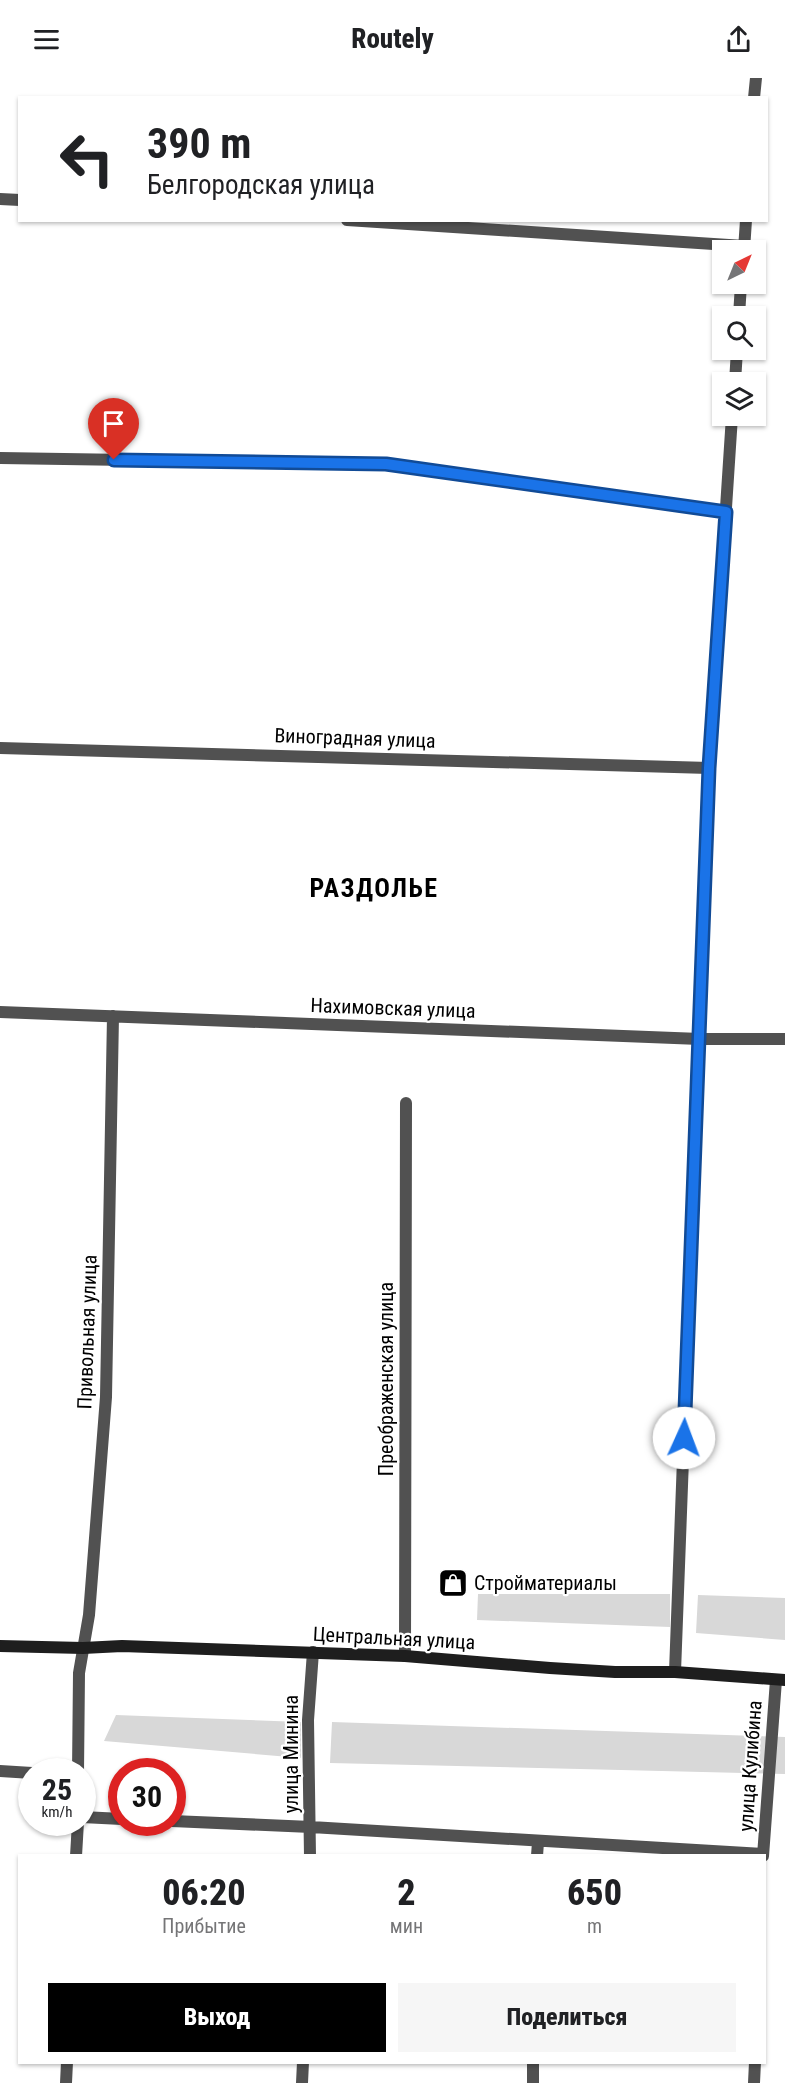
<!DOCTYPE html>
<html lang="ru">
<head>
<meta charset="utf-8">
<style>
	:root { --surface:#fff; --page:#f6f6f6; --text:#202124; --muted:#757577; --accent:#000 }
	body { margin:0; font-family:"Roboto Condensed",sans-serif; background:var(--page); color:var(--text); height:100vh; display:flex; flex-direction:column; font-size:22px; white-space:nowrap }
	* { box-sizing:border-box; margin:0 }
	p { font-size:20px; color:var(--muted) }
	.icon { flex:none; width:33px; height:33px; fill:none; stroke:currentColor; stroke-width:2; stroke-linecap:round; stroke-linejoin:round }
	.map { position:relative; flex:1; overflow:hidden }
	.sheet { position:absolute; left:18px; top:1776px; width:748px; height:210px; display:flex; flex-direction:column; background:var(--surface); border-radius:0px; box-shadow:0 2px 4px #0004 }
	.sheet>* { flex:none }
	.hud { position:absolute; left:18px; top:18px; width:750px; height:126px; border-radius:0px; box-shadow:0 2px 4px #0004; background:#fff; color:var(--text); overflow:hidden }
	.needle { width:39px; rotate:43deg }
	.fabs { position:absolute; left:712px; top:162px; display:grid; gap:12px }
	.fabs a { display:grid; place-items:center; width:54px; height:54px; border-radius:0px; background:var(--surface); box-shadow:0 2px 4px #0004; font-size:30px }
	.speed { position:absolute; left:18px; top:1680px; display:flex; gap:12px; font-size:30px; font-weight:700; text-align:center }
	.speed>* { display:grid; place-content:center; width:78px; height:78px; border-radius:50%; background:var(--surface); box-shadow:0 2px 4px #0004; line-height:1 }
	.speed small { font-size:15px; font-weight:400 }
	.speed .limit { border:9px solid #d22; background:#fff; color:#111 }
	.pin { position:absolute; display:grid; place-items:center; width:51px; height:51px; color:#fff; margin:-62px -26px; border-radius:50% 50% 50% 0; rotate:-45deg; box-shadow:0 0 6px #0007 }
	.pin .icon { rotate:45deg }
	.me { position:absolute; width:66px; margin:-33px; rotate:2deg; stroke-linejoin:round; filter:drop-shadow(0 0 4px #0008) }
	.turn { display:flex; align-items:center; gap:21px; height:126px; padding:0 30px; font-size:27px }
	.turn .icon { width:78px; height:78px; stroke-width:2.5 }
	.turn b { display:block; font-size:42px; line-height:51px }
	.eta { display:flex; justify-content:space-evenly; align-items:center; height:102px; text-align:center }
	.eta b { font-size:36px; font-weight:800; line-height:42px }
	.cta { display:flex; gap:12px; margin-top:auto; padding:12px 30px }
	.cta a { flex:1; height:69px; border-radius:0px; background:var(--accent); color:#fff; font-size:24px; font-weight:800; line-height:69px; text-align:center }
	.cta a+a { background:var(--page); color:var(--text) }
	header { display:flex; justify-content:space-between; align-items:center; height:78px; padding:0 30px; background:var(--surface); font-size:27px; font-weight:800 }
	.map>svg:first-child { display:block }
</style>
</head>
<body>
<header><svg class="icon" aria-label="menu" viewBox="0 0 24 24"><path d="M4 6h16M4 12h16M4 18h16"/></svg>Routely<svg class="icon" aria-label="share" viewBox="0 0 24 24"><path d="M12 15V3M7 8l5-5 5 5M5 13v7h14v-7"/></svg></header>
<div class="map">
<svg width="785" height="2005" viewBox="0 0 785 2005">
	<rect width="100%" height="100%" fill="#fff"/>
	<!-- green -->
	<path fill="#d8d8d8" d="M478 1516H670V1549L477 1542Z
		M698 1517 785 1520V1562L696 1555Z
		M116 1637 301 1644V1680L104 1663Z
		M332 1644 785 1659V1696L330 1685Z"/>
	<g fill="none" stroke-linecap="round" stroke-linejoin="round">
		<!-- minor -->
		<path stroke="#515151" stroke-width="12" d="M754 20 756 0
			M0 121 20 122
			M347 142 744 168
			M744 172 746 142
			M739 238 741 206
			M735 304 737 272
			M0 380 386 386 726 434
			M0 670 709 690
			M0 934 700 961H785
			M405 1578 406 1025
			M675 1594 709 690 732 338
			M0 1693 32 1695
			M78 1694 79 1595 89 1537 106 1319 113 938
			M82 1739 122 1741
			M172 1743 311 1749 763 1776
			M76 1778 78 1744
			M310 1778 308 1642 313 1574
			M537 1778 538 1764
			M763 1778 776 1602
			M66 2005 67 1984
			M302 2005 303 1984
			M533 2005V1984
			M754 2005 755 1984"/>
		<!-- secondary -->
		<path stroke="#1e1e1e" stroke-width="12" d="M0 1568 83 1570 122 1568 405 1578 550 1590 615 1594H675L785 1602"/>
	</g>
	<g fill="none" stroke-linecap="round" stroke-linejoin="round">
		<!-- route casing -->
		<g stroke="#114b97" stroke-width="15">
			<path id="route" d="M114 382 386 386 726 434 709 690 684 1360"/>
		</g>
		<!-- route -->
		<use href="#route" stroke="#1a73e8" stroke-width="10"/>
	</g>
	<!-- icons -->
	<defs>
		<g id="shop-square" transform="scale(1.5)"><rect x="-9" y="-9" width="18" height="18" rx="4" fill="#000" stroke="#fff"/><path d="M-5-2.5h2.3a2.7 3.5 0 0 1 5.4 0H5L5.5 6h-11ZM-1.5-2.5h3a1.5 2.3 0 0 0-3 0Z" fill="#fff"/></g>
	</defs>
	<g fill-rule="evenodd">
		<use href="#shop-square" x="453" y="1505"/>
	</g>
	<g text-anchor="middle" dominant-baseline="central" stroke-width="4.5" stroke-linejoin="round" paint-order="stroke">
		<!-- street labels -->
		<g font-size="20" fill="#000" stroke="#fff">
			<text transform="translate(355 660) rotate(2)">Виноградная улица</text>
			<text transform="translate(393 930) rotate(2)">Нахимовская улица</text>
			<text transform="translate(87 1254) rotate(-88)">Привольная улица</text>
			<text transform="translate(386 1301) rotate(-90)">Преображенская улица</text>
			<text transform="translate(394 1560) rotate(3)">Центральная улица</text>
			<text transform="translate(291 1676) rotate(-90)">улица Минина</text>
			<text transform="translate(750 1688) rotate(-86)">улица Кулибина</text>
		</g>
		<!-- poi labels -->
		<g font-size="20" fill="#000" stroke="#fff" text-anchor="start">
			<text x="474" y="1505">Стройматериалы</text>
		</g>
		<!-- district labels -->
		<g font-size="26" font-weight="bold" letter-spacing="1.5" fill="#000" stroke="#fff">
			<text x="374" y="810">РАЗДОЛЬЕ</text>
		</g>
	</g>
</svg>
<div class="fabs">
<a><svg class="needle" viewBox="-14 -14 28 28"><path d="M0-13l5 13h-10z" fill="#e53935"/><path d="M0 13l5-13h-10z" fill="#757577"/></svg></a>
<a><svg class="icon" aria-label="search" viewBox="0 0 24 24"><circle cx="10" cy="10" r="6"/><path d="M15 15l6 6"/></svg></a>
<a><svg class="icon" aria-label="layers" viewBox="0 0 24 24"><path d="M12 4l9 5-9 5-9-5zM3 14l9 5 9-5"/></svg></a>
</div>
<div class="speed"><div>25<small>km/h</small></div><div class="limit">30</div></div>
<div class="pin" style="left:114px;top:382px;background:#d93025"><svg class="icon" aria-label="arrive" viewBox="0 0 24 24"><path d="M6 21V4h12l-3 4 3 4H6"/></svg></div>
<svg class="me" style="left:684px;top:1360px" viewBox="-20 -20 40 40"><circle r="19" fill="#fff"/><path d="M0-13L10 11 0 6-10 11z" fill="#1a73e8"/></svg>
<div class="hud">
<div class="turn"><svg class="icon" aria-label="left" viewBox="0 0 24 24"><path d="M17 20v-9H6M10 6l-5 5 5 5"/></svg><div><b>390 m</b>Белгородская улица</div></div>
</div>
<section class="sheet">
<div class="eta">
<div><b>06:20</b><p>Прибытие</p></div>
<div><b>2</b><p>мин</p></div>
<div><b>650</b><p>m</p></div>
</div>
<div class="cta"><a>Выход</a><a>Поделиться</a></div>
</section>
</div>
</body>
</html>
